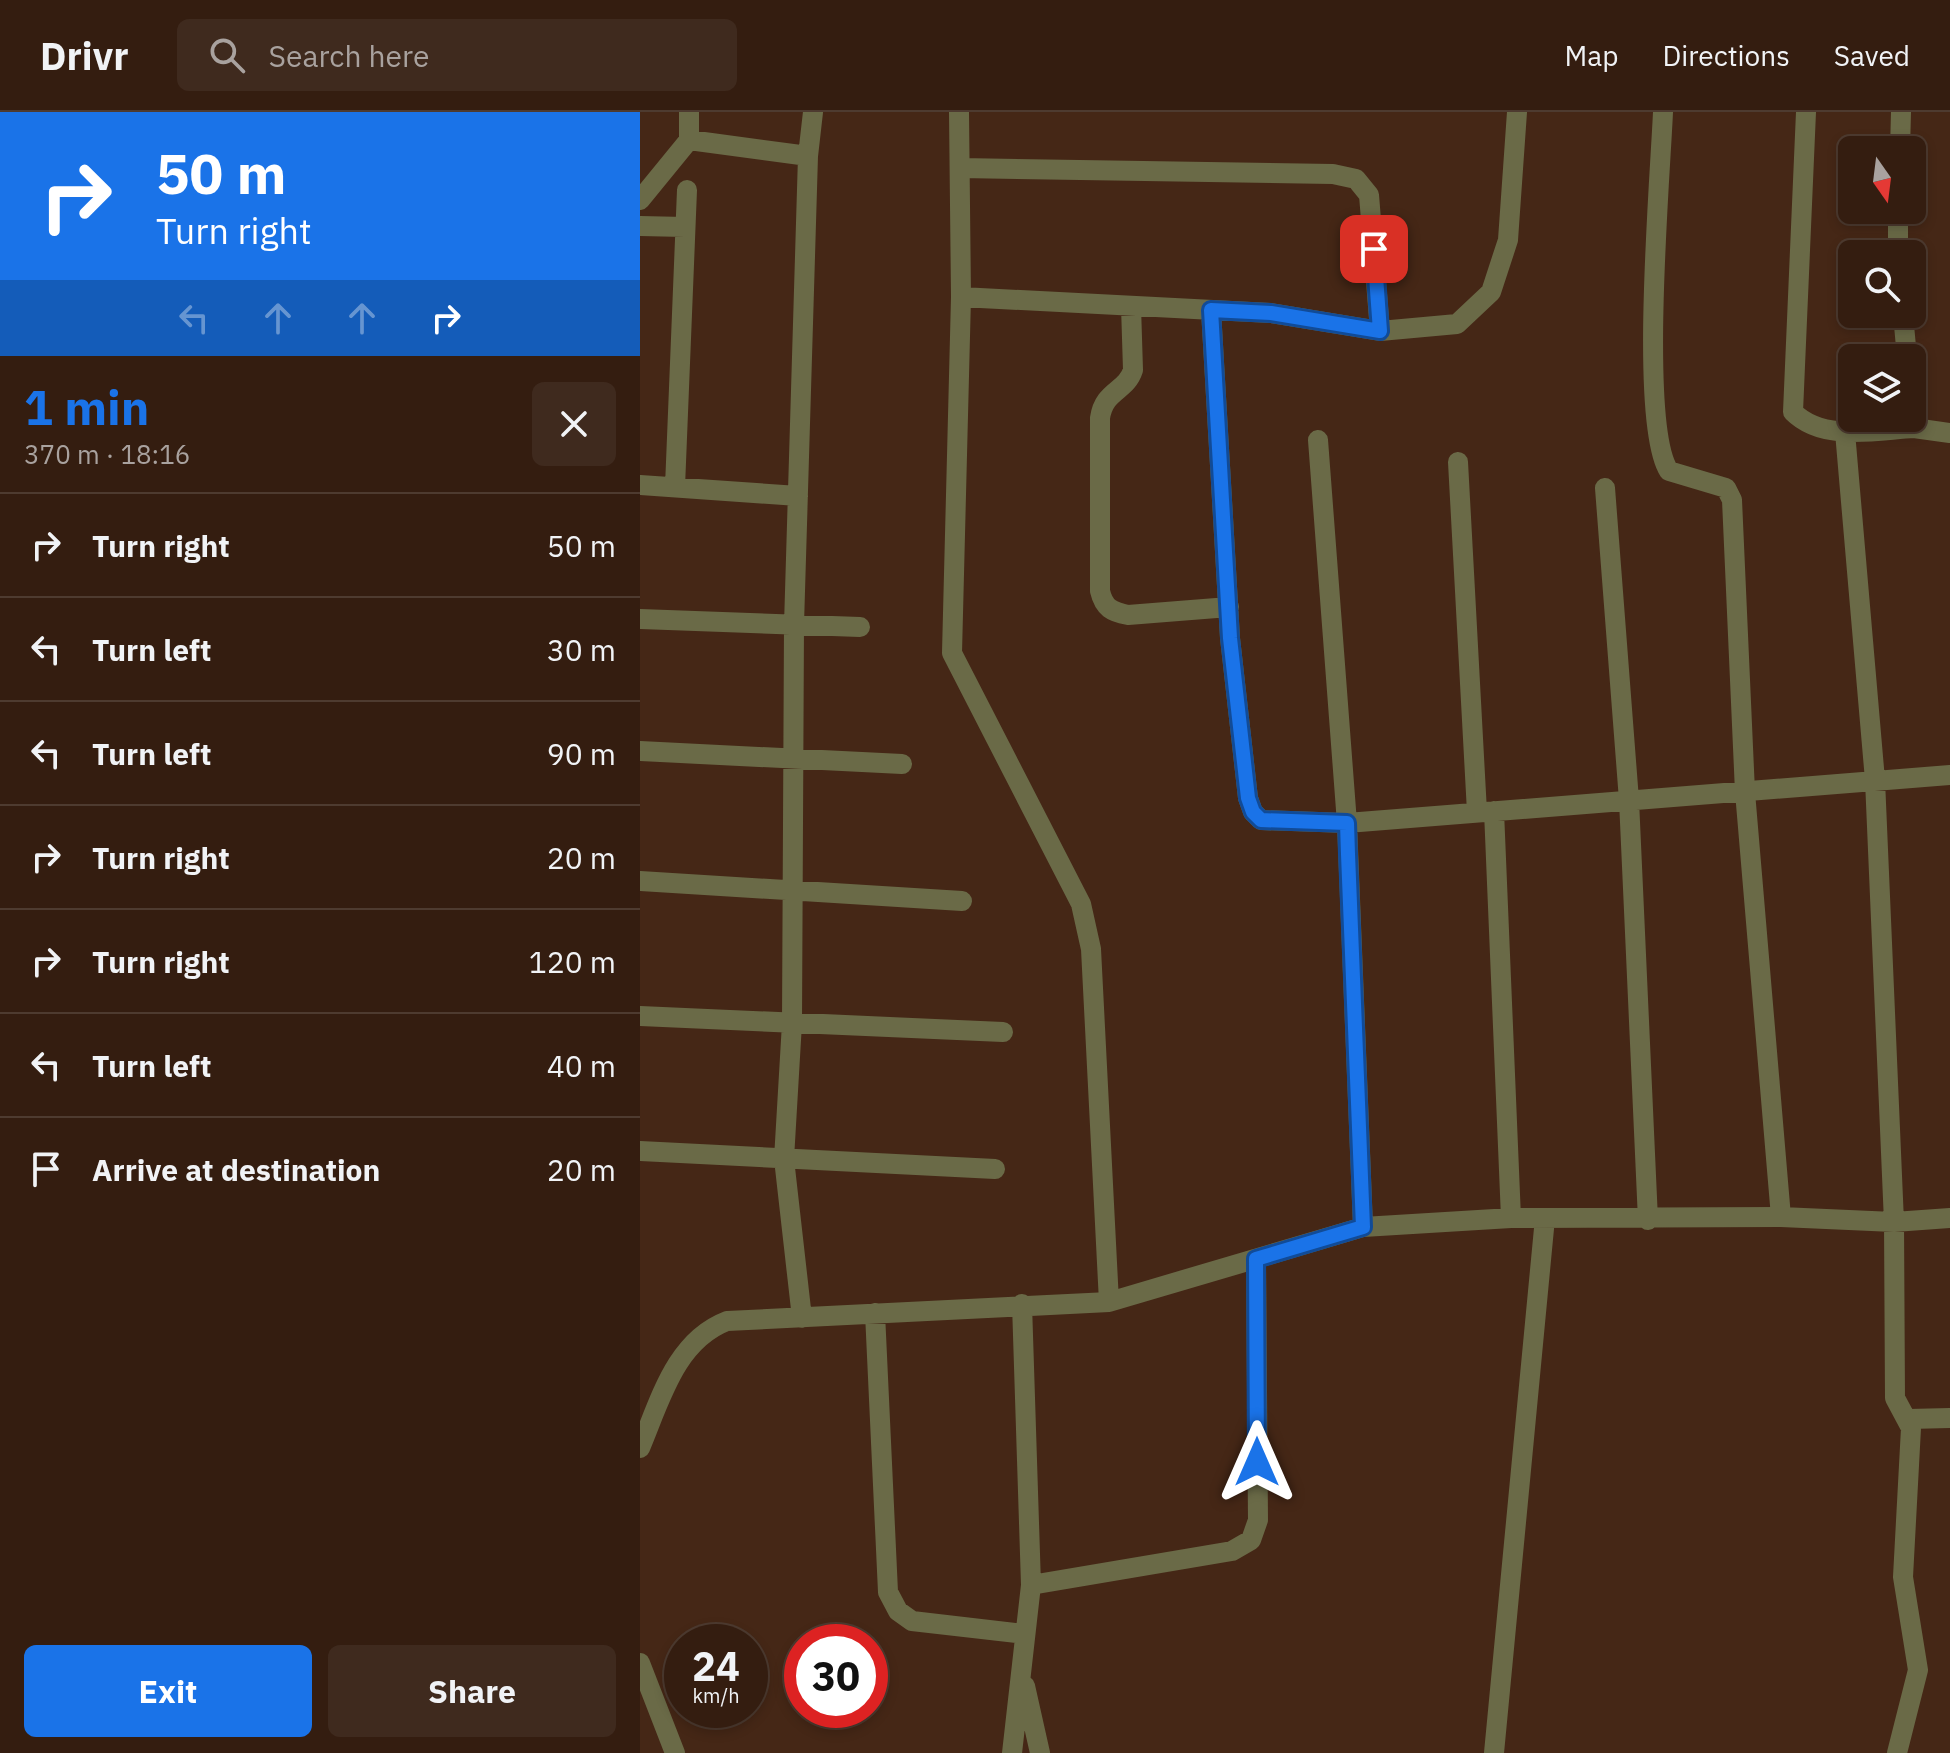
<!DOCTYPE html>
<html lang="en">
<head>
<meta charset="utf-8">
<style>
	:root { --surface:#341d10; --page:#3f2a1e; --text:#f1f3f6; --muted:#a9a29f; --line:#4e3b30; --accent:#1a73e8 }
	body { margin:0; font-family:"IBM Plex Sans",sans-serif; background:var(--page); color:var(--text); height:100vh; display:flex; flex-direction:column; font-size:30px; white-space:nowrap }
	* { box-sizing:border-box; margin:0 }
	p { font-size:26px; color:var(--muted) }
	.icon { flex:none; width:44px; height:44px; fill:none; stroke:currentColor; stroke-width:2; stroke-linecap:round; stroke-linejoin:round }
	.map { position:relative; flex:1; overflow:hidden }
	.side { display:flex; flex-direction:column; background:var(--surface); width:640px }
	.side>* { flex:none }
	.guide { background:#1a73e8; color:#fff; overflow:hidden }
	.needle { width:52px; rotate:166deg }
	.buttons { position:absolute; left:1198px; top:24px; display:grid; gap:16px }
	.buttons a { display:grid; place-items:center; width:88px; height:88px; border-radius:12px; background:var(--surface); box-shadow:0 4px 12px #0003,0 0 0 2px var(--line); font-size:40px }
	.speed { position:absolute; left:24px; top:1512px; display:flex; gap:16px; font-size:40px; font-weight:700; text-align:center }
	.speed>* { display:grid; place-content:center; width:104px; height:104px; border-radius:50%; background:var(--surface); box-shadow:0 4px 12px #0003,0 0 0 2px var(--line); line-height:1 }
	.speed small { font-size:20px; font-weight:400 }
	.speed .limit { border:12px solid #d22; background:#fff; color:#111 }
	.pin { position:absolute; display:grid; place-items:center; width:68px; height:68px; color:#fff; margin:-34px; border-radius:16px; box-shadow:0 4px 12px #0006 }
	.me { position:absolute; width:88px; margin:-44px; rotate:0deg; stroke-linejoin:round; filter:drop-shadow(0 0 6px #0008) }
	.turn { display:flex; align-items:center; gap:28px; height:168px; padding:0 24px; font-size:36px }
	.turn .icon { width:104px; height:104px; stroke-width:2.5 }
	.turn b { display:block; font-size:56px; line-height:68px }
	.lanes { display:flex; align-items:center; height:76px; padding:0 24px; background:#0003; justify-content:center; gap:40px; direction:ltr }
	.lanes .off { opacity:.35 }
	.round { display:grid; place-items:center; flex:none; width:84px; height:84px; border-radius:12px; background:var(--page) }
	.overview { display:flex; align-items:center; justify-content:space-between; height:136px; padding:0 24px }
	h1 { font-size:48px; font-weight:800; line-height:60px; color:var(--accent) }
	.primary-button { display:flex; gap:16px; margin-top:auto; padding:16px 24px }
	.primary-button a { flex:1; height:92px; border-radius:12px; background:var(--accent); color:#fff; font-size:32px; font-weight:800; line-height:92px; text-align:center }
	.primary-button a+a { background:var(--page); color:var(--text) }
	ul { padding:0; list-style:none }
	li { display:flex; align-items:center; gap:24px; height:104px; padding:0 24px; border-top:2px solid var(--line) }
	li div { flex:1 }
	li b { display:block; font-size:30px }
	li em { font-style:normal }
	header { display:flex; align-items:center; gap:48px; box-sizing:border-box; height:112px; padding:0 40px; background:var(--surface); border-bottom:2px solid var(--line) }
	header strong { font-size:38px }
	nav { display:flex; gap:44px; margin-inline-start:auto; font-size:28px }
	.search { width:560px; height:72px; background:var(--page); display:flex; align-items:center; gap:20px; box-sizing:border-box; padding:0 28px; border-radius:12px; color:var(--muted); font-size:30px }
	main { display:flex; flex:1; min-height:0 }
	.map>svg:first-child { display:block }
</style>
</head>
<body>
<header>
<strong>Drivr</strong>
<div class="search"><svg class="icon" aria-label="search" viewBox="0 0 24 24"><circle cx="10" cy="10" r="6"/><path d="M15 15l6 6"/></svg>Search here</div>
<nav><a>Map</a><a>Directions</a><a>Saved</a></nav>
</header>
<main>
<section class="side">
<div class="guide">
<div class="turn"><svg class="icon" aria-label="right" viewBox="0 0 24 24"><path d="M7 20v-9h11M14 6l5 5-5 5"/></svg><div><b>50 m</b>Turn right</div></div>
<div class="lanes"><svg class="icon off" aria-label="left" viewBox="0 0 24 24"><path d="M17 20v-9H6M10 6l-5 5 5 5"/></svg><svg class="icon off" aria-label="ahead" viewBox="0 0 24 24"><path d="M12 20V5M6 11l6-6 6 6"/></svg><svg class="icon off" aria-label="ahead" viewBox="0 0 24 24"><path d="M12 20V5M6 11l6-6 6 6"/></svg><svg class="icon" aria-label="right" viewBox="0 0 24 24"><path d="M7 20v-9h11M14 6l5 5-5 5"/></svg></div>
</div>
<div class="overview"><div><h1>1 min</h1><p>370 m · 18:16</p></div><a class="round"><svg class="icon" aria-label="close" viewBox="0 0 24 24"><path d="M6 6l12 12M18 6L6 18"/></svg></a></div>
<ul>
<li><svg class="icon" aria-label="right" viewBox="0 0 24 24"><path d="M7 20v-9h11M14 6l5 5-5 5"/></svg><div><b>Turn right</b></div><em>50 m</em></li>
<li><svg class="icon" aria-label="left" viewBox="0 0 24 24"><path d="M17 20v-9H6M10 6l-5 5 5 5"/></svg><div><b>Turn left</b></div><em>30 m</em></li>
<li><svg class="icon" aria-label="left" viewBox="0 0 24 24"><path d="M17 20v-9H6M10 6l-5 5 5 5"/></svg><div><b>Turn left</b></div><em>90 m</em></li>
<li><svg class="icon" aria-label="right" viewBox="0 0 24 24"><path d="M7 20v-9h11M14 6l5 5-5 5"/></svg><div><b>Turn right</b></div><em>20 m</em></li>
<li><svg class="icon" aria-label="right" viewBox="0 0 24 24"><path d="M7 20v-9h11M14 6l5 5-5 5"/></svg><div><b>Turn right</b></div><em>120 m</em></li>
<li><svg class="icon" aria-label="left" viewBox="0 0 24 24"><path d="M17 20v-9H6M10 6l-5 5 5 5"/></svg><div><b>Turn left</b></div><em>40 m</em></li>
<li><svg class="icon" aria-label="arrive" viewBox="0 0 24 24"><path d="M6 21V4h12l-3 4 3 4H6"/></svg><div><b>Arrive at destination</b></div><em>20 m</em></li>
</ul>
<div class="primary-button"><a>Exit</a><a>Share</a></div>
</section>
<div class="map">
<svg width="1310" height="1641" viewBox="0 0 1310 1641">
	<rect width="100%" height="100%" fill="#452716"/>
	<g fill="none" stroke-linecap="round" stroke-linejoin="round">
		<!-- minor -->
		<path stroke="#6a6a47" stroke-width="20" d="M319 0 321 185 312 541 441 792 451 837 469 1190
			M1023 0C1020 68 999 313 1029 359L1086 376 1092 388 1105 680 1141 1105
			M1166 0 1153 300C1183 330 1236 318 1274 316
			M49 28V0
			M1260 38 1261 0
			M320 56 693 62 716 67 729 83 740 219
			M0 88 49 28 168 44
			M0 114 45 115
			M1258 142V98
			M321 185 631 201 740 219 817 212 851 180 868 128 877 0
			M491 194 493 258C486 280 464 278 460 306V479C464 496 472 500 488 503L589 495
			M571 198 590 526 608 686 613 700 621 708 707 711 1310 663
			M1263 202 1267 246
			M1272 295 1274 316 1310 321
			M1205 320 1235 668 1254 1110 1255 1286 1271 1316 1263 1465 1278 1558 1257 1641
			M678 328 707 711 723 1115
			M818 350 837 700
			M0 373 158 384
			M35 375 47 78
			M965 376 989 688 1008 1108
			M0 507 220 515
			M0 639 262 652
			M854 699 871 1106
			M0 769 322 789
			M0 904 363 920
			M0 1039 355 1057
			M235 1201 248 1480 258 1499 272 1509 385 1522
			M162 1206 144 1047 152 911 154 513 168 44 173 0
			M1269 1307 1310 1306
			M0 1336C20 1289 35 1229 87 1209L469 1190 723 1115 871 1106 1141 1105 1254 1110 1310 1106
			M391 1473 592 1439 611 1428 618 1408 616 1147
			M0 1551 35 1641
			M385 1574 400 1641
			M372 1641 391 1473 382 1192
			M854 1641 905 1106"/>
	</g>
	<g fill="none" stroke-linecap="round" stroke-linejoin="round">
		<!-- route casing -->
		<g stroke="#114b97" stroke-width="20">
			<path id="route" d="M617 1350 616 1147 723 1115 708 742 707 711 621 708 613 700 608 686 590 526 571 198 631 201 740 219 734 137"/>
		</g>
		<!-- route -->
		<use href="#route" stroke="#1a73e8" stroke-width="14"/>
	</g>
</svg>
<div class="buttons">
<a><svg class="needle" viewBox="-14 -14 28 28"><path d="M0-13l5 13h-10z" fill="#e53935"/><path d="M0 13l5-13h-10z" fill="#a9a29f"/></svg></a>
<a><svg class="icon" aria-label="search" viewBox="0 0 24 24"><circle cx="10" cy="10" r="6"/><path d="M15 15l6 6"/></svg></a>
<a><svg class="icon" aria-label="layers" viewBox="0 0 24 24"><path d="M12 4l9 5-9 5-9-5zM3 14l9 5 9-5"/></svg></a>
</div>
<div class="speed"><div>24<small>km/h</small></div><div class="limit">30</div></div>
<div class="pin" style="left:734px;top:137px;background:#d93025"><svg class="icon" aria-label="arrive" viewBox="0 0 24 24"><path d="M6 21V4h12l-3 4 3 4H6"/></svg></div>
<svg class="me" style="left:617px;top:1350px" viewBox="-20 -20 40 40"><path d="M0-17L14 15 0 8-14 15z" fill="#1a73e8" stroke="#fff" stroke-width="4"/></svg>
</div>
</main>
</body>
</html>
